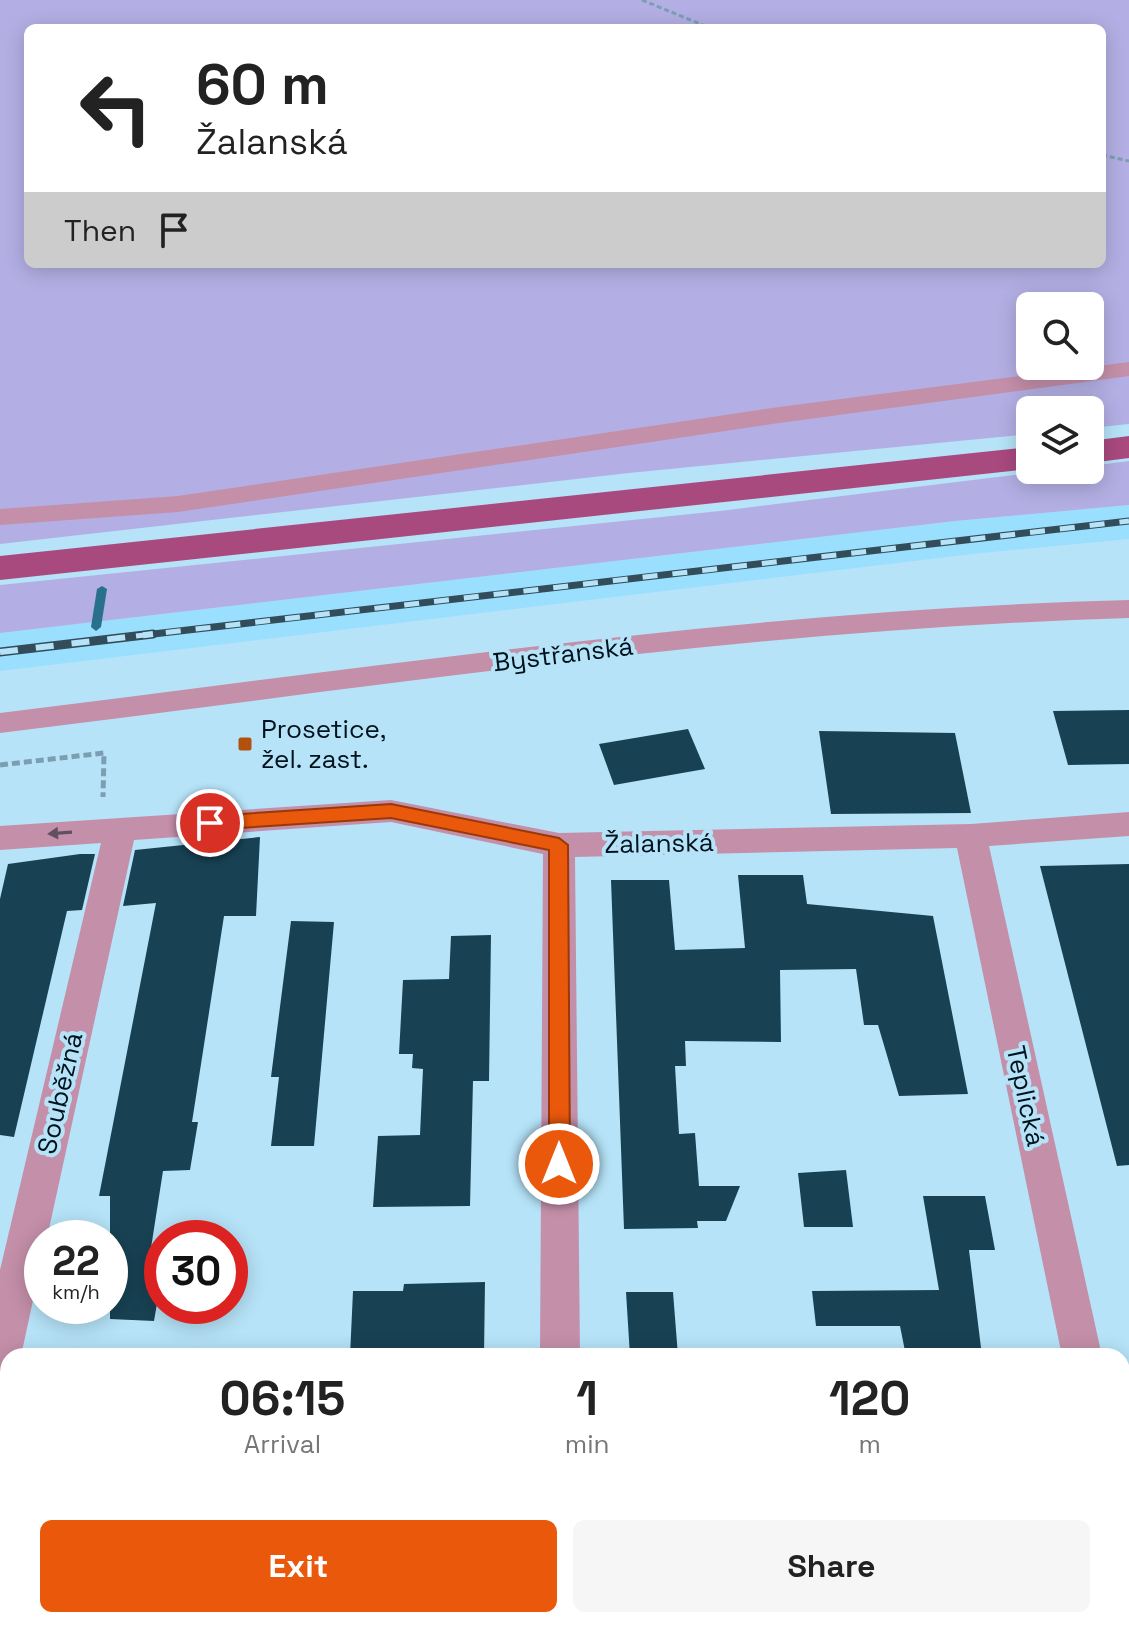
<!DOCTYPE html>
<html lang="en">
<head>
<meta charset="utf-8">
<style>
	:root { --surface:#fff; --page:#f6f6f6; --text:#222; --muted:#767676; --accent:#ea580c }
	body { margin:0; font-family:"Space Grotesk",sans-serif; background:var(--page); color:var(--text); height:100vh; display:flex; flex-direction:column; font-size:30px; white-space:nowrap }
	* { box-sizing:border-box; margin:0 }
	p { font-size:26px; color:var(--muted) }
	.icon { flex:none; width:44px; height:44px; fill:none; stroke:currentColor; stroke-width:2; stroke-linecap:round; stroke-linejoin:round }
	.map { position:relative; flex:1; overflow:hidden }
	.sheet { position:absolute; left:0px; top:1348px; width:1130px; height:280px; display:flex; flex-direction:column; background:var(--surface); border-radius:24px 24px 0 0; box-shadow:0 4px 20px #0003 }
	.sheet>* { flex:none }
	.hud { position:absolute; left:24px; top:24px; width:1082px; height:244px; border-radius:12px; box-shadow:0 4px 20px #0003; background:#fff; color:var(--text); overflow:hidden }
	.controls { position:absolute; left:1016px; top:292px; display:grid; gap:16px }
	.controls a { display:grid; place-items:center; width:88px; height:88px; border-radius:12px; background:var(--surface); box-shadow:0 4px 20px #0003; font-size:40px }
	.speed { position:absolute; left:24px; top:1220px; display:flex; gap:16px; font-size:40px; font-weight:700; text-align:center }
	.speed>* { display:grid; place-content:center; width:104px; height:104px; border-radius:50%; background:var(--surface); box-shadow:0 4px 20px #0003; line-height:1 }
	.speed small { font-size:20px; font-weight:400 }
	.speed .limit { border:12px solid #d22; background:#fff; color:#111 }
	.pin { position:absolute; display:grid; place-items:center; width:68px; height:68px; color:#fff; margin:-34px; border:4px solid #fff; border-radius:50%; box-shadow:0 2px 8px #0007 }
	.me { position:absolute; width:88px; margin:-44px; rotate:0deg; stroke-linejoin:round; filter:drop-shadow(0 0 6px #0008) }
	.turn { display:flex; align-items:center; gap:28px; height:168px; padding:0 40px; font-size:36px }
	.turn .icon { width:104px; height:104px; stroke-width:2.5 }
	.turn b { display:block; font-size:56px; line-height:68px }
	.then { display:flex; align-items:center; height:76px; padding:0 40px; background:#0003; gap:16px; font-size:30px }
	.eta { display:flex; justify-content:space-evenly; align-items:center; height:136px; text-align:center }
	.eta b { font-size:48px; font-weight:700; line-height:56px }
	.cta { display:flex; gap:16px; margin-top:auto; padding:16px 40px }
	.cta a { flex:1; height:92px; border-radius:12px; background:var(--accent); color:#fff; font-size:32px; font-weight:700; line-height:92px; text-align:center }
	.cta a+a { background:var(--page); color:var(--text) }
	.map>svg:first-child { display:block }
</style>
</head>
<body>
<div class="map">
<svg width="1129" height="1628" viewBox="0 0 1129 1628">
	<rect width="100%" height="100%" fill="#b6e3f8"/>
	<!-- built -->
	<path fill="#9adffe" d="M1129 505V539L972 554 0 671V633L955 521Z"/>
	<!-- green -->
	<path fill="#b3afe4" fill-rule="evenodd" d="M0 0H1129V424L1090 428V410H1030V434L629 473 0 544ZM28 28H1102V264H28ZM1030 306H1090V366H1030Z
		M1129 461V505L955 521 0 633V585L720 511 1054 470H1090V466Z"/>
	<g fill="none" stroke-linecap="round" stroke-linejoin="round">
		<!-- stream -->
		<path fill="#28708d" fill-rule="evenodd" d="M102 586 107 589 101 627 96 631 91 627 97 589Z"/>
	</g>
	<!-- building -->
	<path fill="#184254" d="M1129 710V764L1068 765 1053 711Z
		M688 729 705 769 614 785 599 744Z
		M819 731 955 733 971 813 831 814Z
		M260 837 256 916H224L192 1122H198L190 1170 163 1171 151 1248H162V1275L154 1321 110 1319V1196H99L156 903 123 906 135 850Z
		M80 854H95L82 910 67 911 14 1137 0 1135V899L8 864Z
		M1129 864V1165L1117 1166 1040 866Z
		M738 875H803L807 904 933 916 968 1094 899 1096 878 1025H864L856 969 780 970 781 1042 685 1041 686 1066H675L679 1134 695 1133 699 1186H740L726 1221H697L698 1228 624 1229 611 880H669L675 950 745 948Z
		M291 921 334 922 314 1146H271L279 1077H271Z
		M491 935 489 1081H473L470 1206 373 1207 378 1136 420 1135 423 1069 412 1068 413 1054H399L403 980 449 979 451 936Z
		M846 1170 853 1227H804L798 1173Z
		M923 1196H985L995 1250H969L982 1356H906L900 1326H816L812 1291 939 1290Z
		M485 1282 484 1356H350L353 1291H403L404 1284Z
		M626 1292H673L678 1356H630Z"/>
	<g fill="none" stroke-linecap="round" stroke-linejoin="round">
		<!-- path-far1 -->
		<path stroke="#7b9fb1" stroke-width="3" stroke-dasharray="5 3" stroke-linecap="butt" d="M642 0 710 28
			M1102 155 1129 161"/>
		<!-- path -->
		<path stroke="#7b9fb1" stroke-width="5" stroke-dasharray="8 4" stroke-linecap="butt" d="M0 765 104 753 103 797"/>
		<!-- minor -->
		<path fill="#c48fa9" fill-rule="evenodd" d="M1129 362V376L779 423 178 512 0 525V509L178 496 779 407Z
			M1129 600V618C751 629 375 687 0 733V713C375 667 751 610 1129 600Z
			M391 800 559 833 971 824 1129 812V836L989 846 1102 1356H1062L957 848 575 857 580 1356H540L543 854 391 822 134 840 47 1238H42V1259L21 1356H8V1373L0 1376V1270L101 843 0 850V826Z
			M1122 1522 1129 1525V1599L1122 1596Z
			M538 1620H584V1628H538Z"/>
		<!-- primary -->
		<path fill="#a94a7f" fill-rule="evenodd" d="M1129 436V458L1090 463V441Z
			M1030 447V469L0 580V556Z"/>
		<!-- rail-far1 casing -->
		<g stroke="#324c59" stroke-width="7">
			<path id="rail-far1" d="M136 636 1129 521"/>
		</g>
		<!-- rail casing -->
		<g stroke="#324c59" stroke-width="9">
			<path id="rail" d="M0 652 153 634"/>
		</g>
		<!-- rail-far1 -->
		<use href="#rail-far1" stroke="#b6e3f8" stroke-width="5" stroke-dasharray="15" stroke-linecap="butt"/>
		<!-- rail -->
		<use href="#rail" stroke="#b6e3f8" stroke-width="6" stroke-dasharray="18" stroke-linecap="butt"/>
	</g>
	<!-- one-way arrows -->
	<defs><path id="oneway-solid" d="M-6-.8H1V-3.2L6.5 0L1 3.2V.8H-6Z" transform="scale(2)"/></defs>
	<use fill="#625062" href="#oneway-solid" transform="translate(60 833) rotate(176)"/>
	<!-- route -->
	<path fill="#ea580c" stroke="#983908" stroke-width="2" d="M391 804 559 838 568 845 570 1164 567 1171H552L549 1164V850L391 818 210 830 201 823 210 816Z"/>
	<!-- markers -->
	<rect fill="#b2510e" stroke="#b6e3f8" stroke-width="3" x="237" y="736" width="16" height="16" rx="4"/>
	<g text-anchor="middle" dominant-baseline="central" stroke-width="8" stroke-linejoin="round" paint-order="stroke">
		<!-- street labels -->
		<g font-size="26" fill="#00121c" stroke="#b6e3f8">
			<text transform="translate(563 654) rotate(-7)">Bystřanská</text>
			<text transform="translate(659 843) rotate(-1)">Žalanská</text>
			<text transform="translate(60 1093) rotate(-77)">Souběžná</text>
			<text transform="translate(1026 1096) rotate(78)">Teplická</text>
		</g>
		<!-- poi labels -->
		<g font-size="26" fill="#00121c" stroke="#b6e3f8" text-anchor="start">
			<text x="261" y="729">Prosetice,<tspan x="261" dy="30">žel. zast.</tspan></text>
		</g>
	</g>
</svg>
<div class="controls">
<a><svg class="icon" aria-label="search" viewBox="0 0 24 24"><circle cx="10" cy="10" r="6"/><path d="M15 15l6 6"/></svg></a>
<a><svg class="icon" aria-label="layers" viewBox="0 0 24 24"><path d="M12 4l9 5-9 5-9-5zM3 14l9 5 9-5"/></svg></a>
</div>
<div class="speed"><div>22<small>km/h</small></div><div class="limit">30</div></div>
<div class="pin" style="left:210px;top:823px;background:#d93025"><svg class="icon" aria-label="arrive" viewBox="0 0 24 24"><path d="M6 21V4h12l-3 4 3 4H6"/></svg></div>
<svg class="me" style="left:559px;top:1164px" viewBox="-20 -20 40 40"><circle r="17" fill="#ea580c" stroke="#fff" stroke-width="3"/><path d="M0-11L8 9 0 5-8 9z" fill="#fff"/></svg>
<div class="hud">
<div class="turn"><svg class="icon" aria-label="left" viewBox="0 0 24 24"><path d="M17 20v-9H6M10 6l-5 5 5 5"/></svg><div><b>60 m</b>Žalanská</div></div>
<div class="then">Then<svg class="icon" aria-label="arrive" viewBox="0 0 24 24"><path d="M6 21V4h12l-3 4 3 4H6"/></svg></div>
</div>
<section class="sheet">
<div class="eta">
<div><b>06:15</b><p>Arrival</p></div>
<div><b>1</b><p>min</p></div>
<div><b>120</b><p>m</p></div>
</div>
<div class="cta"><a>Exit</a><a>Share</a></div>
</section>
</div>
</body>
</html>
